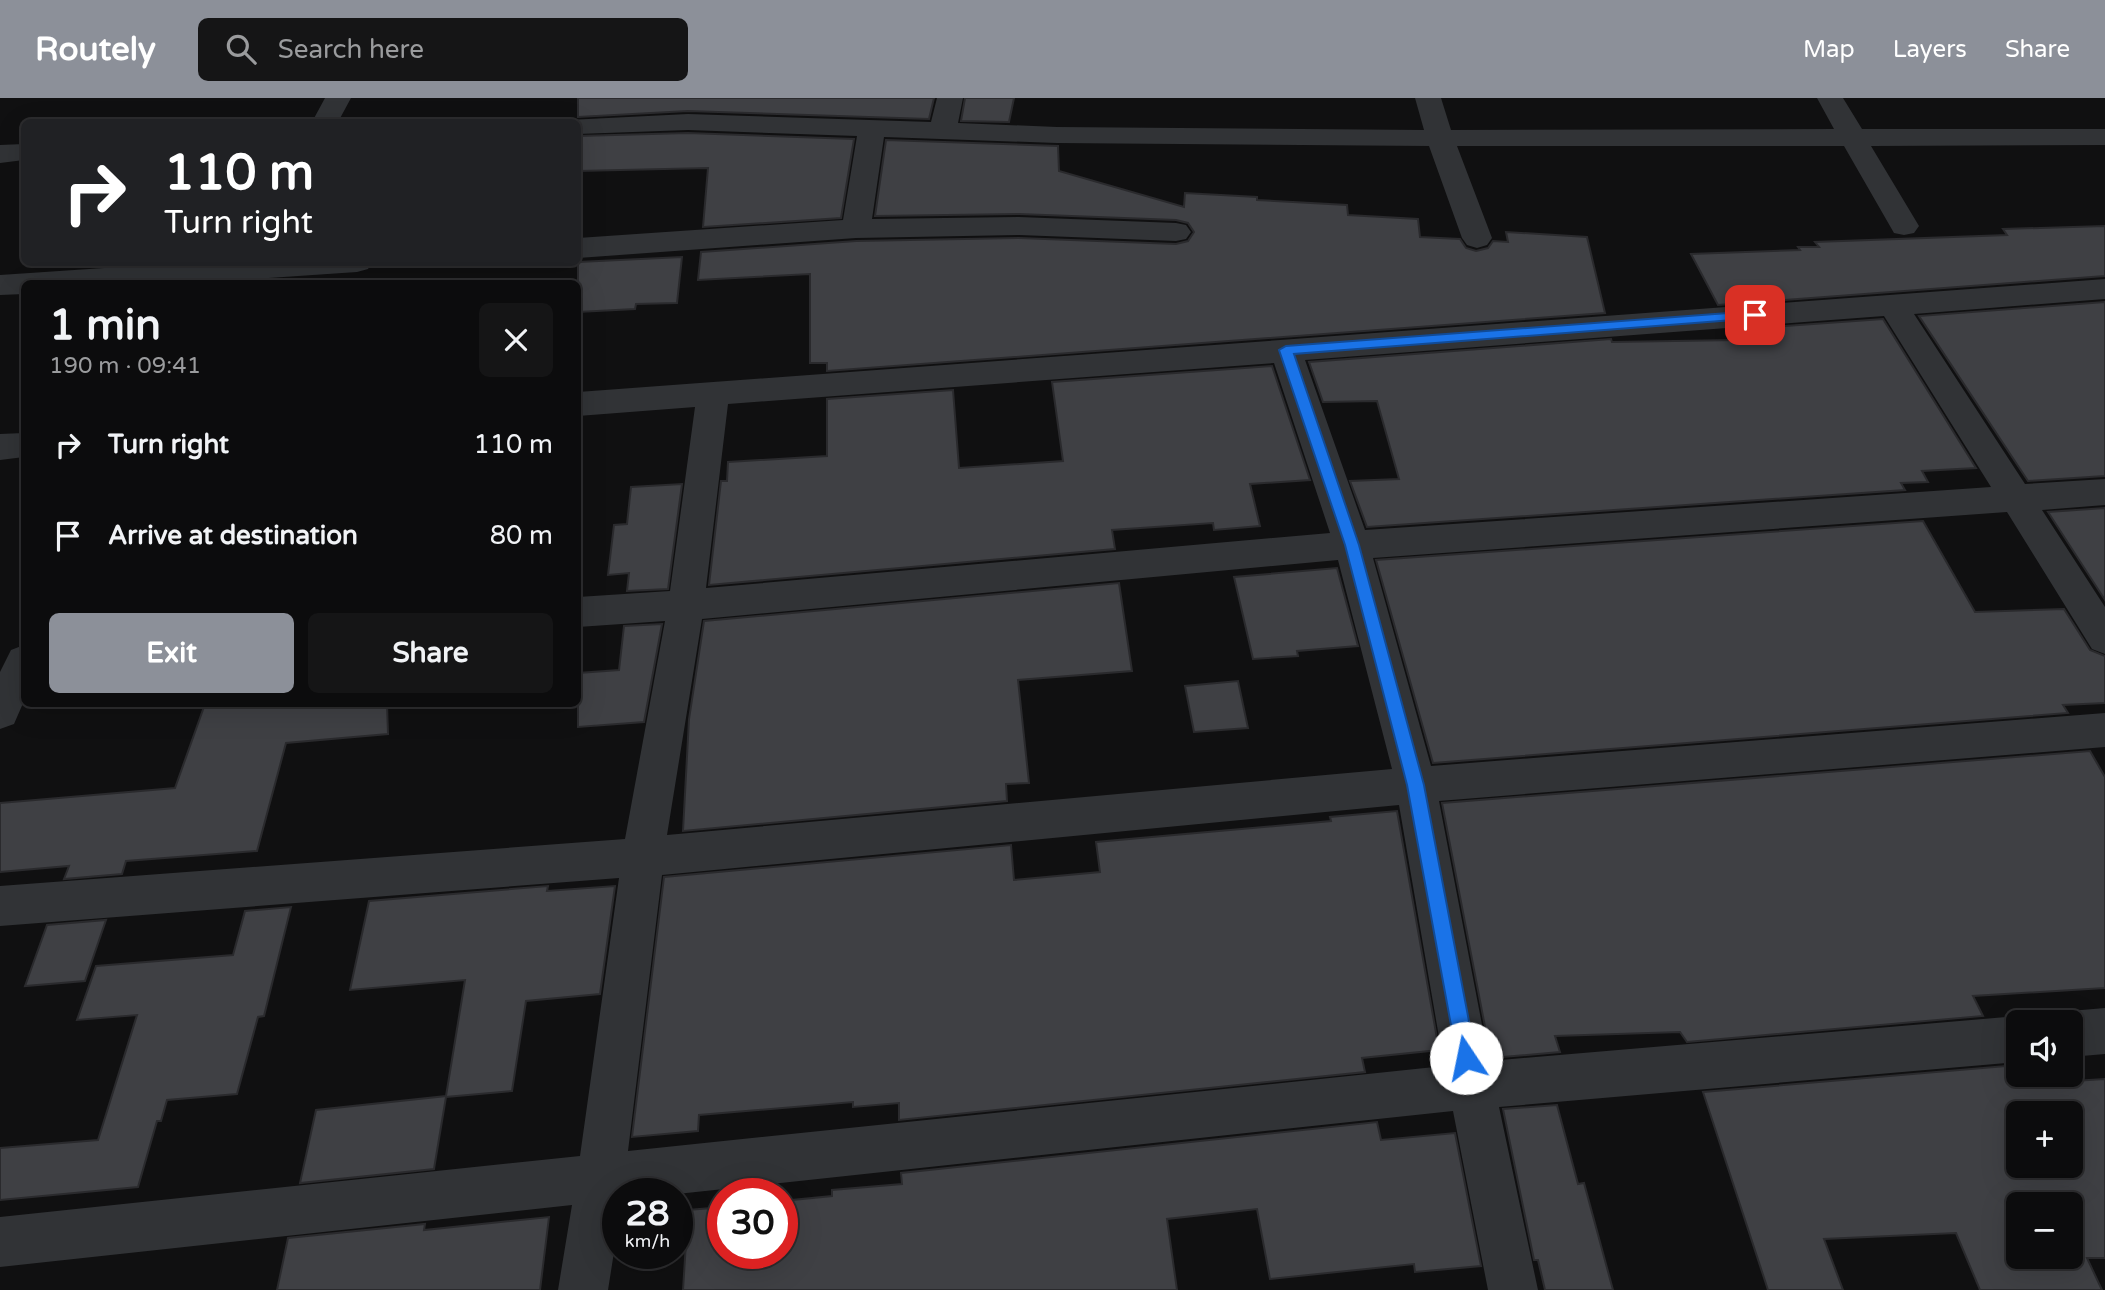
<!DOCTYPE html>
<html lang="en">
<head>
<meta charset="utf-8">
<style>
	:root { --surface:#0c0c0d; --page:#151516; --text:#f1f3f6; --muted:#9a9b9d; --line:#2c2c2e; --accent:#8c9099 }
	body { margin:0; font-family:"Varela Round",sans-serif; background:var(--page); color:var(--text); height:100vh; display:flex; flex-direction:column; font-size:26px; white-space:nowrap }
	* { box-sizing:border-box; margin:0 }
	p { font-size:23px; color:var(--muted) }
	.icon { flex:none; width:38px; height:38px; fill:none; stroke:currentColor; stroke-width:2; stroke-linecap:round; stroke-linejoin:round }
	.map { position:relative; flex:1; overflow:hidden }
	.drawer { position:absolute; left:21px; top:182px; width:560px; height:427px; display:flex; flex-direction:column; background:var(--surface); border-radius:10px; box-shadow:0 7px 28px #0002,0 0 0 2px var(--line) }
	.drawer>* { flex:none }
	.hud { position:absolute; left:21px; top:21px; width:560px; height:147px; border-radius:10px; box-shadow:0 7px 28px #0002,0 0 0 2px var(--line); background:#202124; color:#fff; overflow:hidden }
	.fabs { position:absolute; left:2006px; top:912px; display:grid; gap:14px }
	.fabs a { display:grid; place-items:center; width:77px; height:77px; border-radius:10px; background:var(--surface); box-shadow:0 7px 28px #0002,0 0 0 2px var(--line); font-size:35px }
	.speed { position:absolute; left:602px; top:1080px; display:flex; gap:14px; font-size:35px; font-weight:700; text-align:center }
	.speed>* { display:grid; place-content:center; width:91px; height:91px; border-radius:50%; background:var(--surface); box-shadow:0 7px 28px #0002,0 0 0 2px var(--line); line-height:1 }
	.speed small { font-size:18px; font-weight:400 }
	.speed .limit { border:10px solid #d22; background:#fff; color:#111 }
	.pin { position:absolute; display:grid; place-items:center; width:60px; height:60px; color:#fff; margin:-30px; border-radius:14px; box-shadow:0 4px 10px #0006 }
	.me { position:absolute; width:77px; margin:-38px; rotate:349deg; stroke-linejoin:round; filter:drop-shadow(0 0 5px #0008) }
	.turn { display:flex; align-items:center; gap:24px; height:147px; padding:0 28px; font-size:32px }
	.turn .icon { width:91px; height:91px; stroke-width:2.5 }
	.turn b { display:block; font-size:49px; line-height:60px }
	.round { display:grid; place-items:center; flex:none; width:74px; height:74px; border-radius:10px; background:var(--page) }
	.headline { display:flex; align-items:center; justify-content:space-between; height:119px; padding:0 28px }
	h1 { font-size:42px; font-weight:700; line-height:52px }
	.cta { display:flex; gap:14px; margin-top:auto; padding:14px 28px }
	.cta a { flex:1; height:80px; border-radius:10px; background:var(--accent); color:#fff; font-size:28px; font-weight:700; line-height:80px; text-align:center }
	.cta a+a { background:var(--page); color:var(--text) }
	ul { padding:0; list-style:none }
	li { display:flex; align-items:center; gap:21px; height:91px; padding:0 28px }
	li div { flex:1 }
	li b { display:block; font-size:26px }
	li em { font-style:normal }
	header { display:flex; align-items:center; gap:42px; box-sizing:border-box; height:98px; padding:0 35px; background:var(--accent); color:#fff }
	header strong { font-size:33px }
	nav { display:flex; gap:38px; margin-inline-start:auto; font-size:24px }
	.search { width:490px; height:63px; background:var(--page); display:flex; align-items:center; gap:18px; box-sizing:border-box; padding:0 24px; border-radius:10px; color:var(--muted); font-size:26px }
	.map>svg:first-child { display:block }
</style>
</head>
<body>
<header>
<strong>Routely</strong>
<div class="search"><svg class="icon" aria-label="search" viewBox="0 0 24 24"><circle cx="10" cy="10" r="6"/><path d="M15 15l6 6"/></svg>Search here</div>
<nav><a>Map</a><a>Layers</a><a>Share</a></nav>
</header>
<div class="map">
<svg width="2105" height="1192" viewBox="0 0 2105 1192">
	<rect width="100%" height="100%" fill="#101011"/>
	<!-- building -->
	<path fill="#3f4044" stroke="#2a2a2d" stroke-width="2" fill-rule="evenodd" d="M578 0H934L929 21 688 13 578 19Z
		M965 0H1014L1009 24 961 23Z
		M688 35 854 41 841 120 703 129 708 70 578 73V38Z
		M886 42 1058 48 1059 73 1184 109 1185 95 1257 99V102L1347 107 1348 117 1418 121 1420 139 1460 141 1466 150 1476 153 1488 150 1493 143 1508 144 1506 134 1587 139 1605 215 827 273V265H810V176L698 182 701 154 856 143 1019 140 1176 146 1188 143 1194 134 1188 125 1176 122 1019 116 875 118Z
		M2105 128V178L1718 207 1691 156 1800 152 1798 149H1819L1815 144 2007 137 2003 131Z
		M682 159 677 205 636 206 635 211 578 214V164Z
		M2105 204V378L2028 383 1919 218Z
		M1883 221 1976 370 1922 373 1928 384 1901 385 1905 392 1367 429 1350 383 1399 381 1377 303 1323 304 1309 264 1611 241 1612 244 1736 242 1731 232Z
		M1272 268 1310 382 1250 386 1260 428 1214 432 1213 425 1112 432 1115 451 709 487 721 383H727L728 364 827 358V301L953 292 959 370 1063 363 1052 284Z
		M682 386 668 491 627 493 629 475 608 477 614 427 627 426 631 389Z
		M2105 410V502L2048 414Z
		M1923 423 1975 514 2064 511 2090 552 2105 558V605L2063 607 2068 615 1433 665 1376 462Z
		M1337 470 1358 548 1297 553 1298 558 1253 561 1234 479Z
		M1119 485 1132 573 1018 582 1029 685 1006 686 1007 703 683 733 689 621 704 523Z
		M662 526 644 624 578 629V575L619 572 624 528Z
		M1238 583 1248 630 1194 634 1185 588Z
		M205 606H387L388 636 286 645 257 753 126 763 122 776 64 781 69 768 0 774V705L175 690Z
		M2090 653 2105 679V890L1973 898 1983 918 1687 944 1680 934 1555 938 1560 954 1491 960 1442 705Z
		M1397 713 1439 952 1362 960 1365 974 899 1022V1005L853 1009V1004L699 1017 698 1033 632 1039 664 779 1011 747 1014 782 1100 774 1096 744 1331 723 1330 719Z
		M548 788 547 793 615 788 600 896 526 903 512 993 446 999 434 1071 300 1085 316 1012 446 998 465 882 350 892 369 803Z
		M291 809 264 918 258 919 237 996 167 1002 161 1023H157L138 1089 0 1102V1050L98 1042 137 917 77 922 96 868 233 857 245 813Z
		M106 822 85 883 25 888 47 827Z
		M2006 968 2012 981 2070 978 2073 983 2105 981V1160H2087L2102 1192H1980L1956 1135 1824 1141 1843 1192H1768L1703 994ZM2018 1015H2070V1068H2018ZM2018 1106H2070V1158H2018Z
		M1557 1007 1578 1086 1584 1085 1613 1192H1545L1538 1162H1534L1503 1011Z
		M1377 1024 1381 1042 1455 1035 1481 1168 1415 1174 1414 1166 1270 1181 1257 1111 1167 1121 1177 1192H683L688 1112 723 1109V1155H782V1103L832 1098V1092L902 1086 901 1075Z
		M549 1119 540 1192H277L288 1140 425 1126 424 1132Z"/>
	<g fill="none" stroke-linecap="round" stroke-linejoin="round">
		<!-- street -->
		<path fill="#313336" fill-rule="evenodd" d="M325 0H351L338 24H312Z
			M937 0H963L958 25 1057 29 1424 32 1415 0H1441L1451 32 1834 31 1817 0H1843L1862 31H2105V47L1871 48 1919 128 1914 135 1904 137 1894 135 1844 48H1457L1492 140 1487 147 1477 150 1467 147 1462 140 1429 48 1057 45 884 39 872 121 1019 119 1176 125 1186 127 1191 134 1186 141 1176 143 1019 137 856 140 578 160V140L843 122 857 38 688 32 578 36V24H567L568 22 688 16 931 24Z
			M24 46V62L0 65V47Z
			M193 164H372L368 171 357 174 179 186H24V196L0 197V177Z
			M2105 181V201L1914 216 2025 386 2105 381V407L2042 412 2105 509V556L2092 551 2007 414 1373 460 1431 668 2105 615V649L1439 703 1489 963 2018 918 2032 924H2018V964L1499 1009 1538 1192H1488L1453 1013 677 1096H618V1129L608 1192H558L572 1107 0 1169V1119L580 1058 619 780 0 828V788L625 741 665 523 578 529V499L670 493 695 309 578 318V294ZM1884 218 1991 389 1365 432 1305 262ZM1274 265 1330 435 706 490 728 306ZM1338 462 1392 671 667 737 702 521ZM1399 707 1444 968 628 1053 662 777Z
			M24 335V359L0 362V336Z
			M24 547V603L14 626 0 631V574L11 552Z
			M2105 910V956L2070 959V924H2052L2054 920 2070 913Z"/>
	</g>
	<!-- route -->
	<path fill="#1a73e8" stroke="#114b97" stroke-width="2" d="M1755 213 1761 217 1759 220 1294 256 1359 447 1424 687 1476 960 1473 967 1466 970 1459 967 1457 960 1407 687 1345 447 1279 252 1286 248Z"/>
</svg>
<div class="fabs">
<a><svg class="icon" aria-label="sound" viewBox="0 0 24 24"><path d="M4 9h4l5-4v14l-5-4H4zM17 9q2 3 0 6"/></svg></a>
<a>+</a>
<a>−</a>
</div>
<div class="speed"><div>28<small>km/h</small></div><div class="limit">30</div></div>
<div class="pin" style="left:1755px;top:217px;background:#d93025"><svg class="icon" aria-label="arrive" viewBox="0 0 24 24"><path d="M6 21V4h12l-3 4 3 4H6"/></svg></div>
<svg class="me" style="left:1466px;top:960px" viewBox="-20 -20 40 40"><circle r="19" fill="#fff"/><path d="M0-13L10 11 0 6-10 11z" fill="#1a73e8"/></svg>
<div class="hud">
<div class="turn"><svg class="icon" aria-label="right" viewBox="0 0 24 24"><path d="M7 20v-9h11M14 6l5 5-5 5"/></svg><div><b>110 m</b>Turn right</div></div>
</div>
<section class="drawer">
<div class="headline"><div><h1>1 min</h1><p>190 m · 09:41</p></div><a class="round"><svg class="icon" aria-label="close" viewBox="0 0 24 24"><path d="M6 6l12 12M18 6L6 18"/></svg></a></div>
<ul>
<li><svg class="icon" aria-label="right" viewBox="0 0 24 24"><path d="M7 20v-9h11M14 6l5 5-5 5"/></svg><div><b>Turn right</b></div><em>110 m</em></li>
<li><svg class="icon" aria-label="arrive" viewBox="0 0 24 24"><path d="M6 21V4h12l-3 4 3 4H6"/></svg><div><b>Arrive at destination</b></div><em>80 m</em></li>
</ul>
<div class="cta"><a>Exit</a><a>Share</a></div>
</section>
</div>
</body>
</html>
